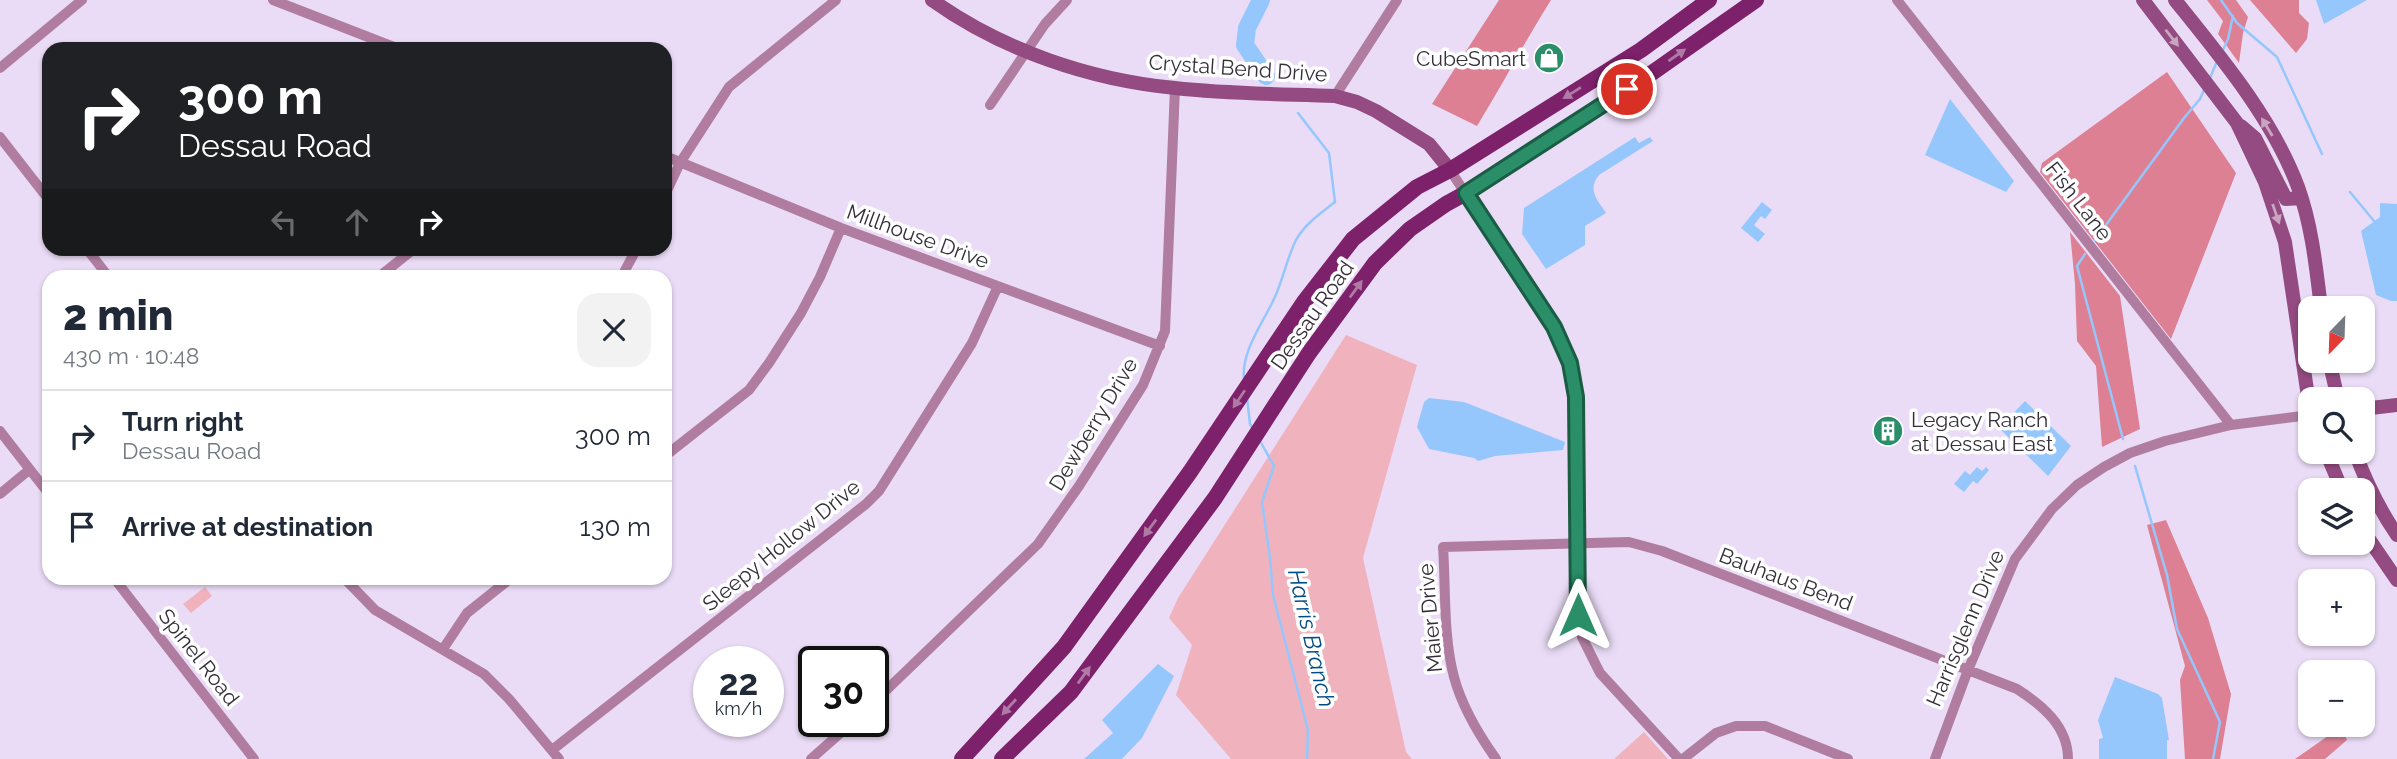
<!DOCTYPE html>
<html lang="en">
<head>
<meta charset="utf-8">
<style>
	:root { --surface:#fff; --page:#f2f2f3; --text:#1f2937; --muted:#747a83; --line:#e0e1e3 }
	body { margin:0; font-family:Raleway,sans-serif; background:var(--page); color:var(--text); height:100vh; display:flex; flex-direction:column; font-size:26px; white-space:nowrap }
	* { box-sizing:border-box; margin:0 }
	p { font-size:23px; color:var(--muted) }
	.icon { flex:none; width:38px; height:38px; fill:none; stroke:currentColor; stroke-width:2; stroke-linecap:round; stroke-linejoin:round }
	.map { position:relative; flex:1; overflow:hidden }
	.details { position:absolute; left:42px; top:270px; width:630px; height:315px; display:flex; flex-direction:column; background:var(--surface); border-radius:21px; box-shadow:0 2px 5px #0004 }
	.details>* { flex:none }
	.hud { position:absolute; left:42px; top:42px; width:630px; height:214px; border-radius:21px; box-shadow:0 2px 5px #0004; background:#202124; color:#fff; overflow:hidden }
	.needle { width:46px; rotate:203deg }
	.buttons { position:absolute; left:2298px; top:296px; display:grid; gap:14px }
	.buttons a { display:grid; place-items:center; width:77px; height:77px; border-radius:14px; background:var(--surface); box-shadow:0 2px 5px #0004; font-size:35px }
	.speed { position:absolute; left:693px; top:646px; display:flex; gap:14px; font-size:35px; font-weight:700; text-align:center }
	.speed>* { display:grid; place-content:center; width:91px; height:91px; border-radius:50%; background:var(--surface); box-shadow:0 2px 5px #0004; line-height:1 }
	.speed small { font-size:18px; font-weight:400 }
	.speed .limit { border:4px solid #111; border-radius:10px; background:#fff; color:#111 }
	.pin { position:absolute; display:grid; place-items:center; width:60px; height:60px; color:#fff; margin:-30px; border:4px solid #fff; border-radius:50%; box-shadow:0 2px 7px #0007 }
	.me { position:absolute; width:77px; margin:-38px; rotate:0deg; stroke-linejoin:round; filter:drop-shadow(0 0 5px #0008) }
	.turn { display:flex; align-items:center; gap:24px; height:147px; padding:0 21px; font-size:32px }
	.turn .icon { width:91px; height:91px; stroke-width:2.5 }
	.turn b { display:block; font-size:49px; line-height:60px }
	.lanes { display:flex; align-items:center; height:66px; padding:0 21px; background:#0003; justify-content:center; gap:35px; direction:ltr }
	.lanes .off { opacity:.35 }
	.round { display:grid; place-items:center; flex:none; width:74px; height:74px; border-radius:21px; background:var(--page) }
	.head { display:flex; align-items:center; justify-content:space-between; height:119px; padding:0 21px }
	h1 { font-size:42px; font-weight:800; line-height:52px }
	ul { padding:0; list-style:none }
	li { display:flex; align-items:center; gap:21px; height:91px; padding:0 21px; border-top:2px solid var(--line) }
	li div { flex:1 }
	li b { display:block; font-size:26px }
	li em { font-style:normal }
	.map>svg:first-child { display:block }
</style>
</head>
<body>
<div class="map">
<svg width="2397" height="759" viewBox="0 0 2397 759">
	<rect width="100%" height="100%" fill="#eadcf6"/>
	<!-- green -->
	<path fill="#f0b3be" d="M1346 335 1417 365 1363 558 1406 752 1412 759H1231L1176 695 1192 645 1169 618 1178 598Z
		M205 587 212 596 191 613 183 604Z
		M1644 732 1668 759H1614Z"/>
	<!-- forest -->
	<path fill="#dd8094" d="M1499 0H1551C1525 41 1503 84 1477 126L1432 104Z
		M2207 0H2236L2248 17 2243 33 2239 63 2218 34 2223 21Z
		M2250 0H2299V13L2309 23 2307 39 2296 53Z
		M2167 72 2236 173 2171 339 2040 172 2042 163Z
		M2070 232 2120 296 2140 429 2102 447 2096 366 2077 341 2075 284Z
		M2166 520 2208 618 2231 694 2220 759H2185L2180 680 2185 666 2147 525Z
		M2341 727 2347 740 2325 759H2295Z"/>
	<!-- water -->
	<path fill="#95c7fd" d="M2316 0H2367L2324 24Z
		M1950 99 2014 181 2006 192 1925 155Z
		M1635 137 1639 143 1650 137 1653 141 1599 175C1587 190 1597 199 1606 213L1585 226V245L1546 269 1522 234 1524 208Z
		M1762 202 1772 210 1765 219 1761 216 1754 225 1765 234 1758 242 1741 228Z
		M2380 203 2397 204V301H2391L2376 295 2361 231 2380 217Z
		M1429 398 1464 402 1565 442 1563 450 1495 456 1478 461 1474 458 1429 449 1417 427 1424 402Z
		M2025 401 2071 446 2048 476 1999 428Z
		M1977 467 1982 471 1986 467 1989 470 1977 484 1973 481 1964 492 1954 484 1965 471 1970 475Z
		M1158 664 1174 676 1142 738 1122 759H1084L1113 733 1102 720Z
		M2115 677 2158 694 2162 698 2169 740H2167V759H2099V739L2103 738 2098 720Z"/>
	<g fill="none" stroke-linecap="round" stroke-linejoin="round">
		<!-- stream -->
		<path stroke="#95c7fd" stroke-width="2.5" d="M2221 0 2237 23 2277 57 2322 154
			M2222 52 2228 39 2233 16
			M2210 78 2217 61
			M2350 192 2374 221
			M2095 240 2184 118 2200 99 2204 90
			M2085 254 2077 266 2123 439
			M1244 378C1241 349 1267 318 1277 292 1284 275 1288 256 1296 240 1305 224 1321 213 1335 202L1329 153 1298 113
			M1247 398 1250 424 1253 429
			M1260 441 1274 466 1262 502 1270 558 1273 595 1308 730 1307 759
			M2135 466 2167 575 2177 629 2220 722 2213 759"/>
		<!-- river -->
		<path stroke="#95c7fd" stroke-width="18" d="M1261 0 1247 28 1245 45 1266 76"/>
		<!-- street -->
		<path stroke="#b07da1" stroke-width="10" d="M273 0 399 49
			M1897 0 2231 425
			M0 68 82 0
			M1335 96 1397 0
			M990 105 1045 24 1067 0
			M0 137 49 200
			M665 156 841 228 1160 346
			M1450 170 1554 327 1570 364 1576 397 1578 615 1582 637 1600 673 1679 759
			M665 195 680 163 729 87 836 0
			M86 248 108 276
			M380 276 415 248
			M622 276 637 248
			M0 431 49 494
			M665 456 749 390 769 363 801 313 820 277 841 228
			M0 494 29 470
			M114 578 254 759
			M344 578 375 610 484 674 509 699 559 759
			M443 649 467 613 511 578
			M873 703 1038 544 1079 486 1143 385 1165 331 1175 88
			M552 750 866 504 879 491 972 343 998 286
			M811 759 854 721
			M1496 759C1479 735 1462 707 1454 677 1443 636 1446 589 1443 547L1629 542 1662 551 2017 689C2042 705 2068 726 2068 759
			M1683 759 1716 733 1736 726H1765L1848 759
			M1935 759 1968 670 2015 559 2052 509 2077 485 2104 467 2130 453 2165 441 2231 425 2310 415"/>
		<!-- secondary -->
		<path stroke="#934b81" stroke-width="14" d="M932 0C1002 50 1090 80 1175 88 1228 94 1282 94 1335 96L1357 102 1376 111 1429 144 1450 170
			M2143 0 2237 123 2265 182 2285 242 2310 410
			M2175 0C2220 56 2273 119 2298 187 2312 226 2316 267 2321 308
			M2241 126 2255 138 2286 199 2301 198
			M2329 360 2338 399
			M2362 409 2397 405
			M2326 452 2342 490
			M2355 452C2366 482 2379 509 2397 535
			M2362 529 2397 580"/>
		<!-- primary -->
		<path stroke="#7c216a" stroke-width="16" d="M962 759 1064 647 1190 472 1304 302 1353 239 1417 187 1450 170 1641 50 1709 0
			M1002 759 1071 692 1215 498 1309 353 1375 263 1410 229 1446 204 1466 193 1649 75 1756 0"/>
	</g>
	<!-- one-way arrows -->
	<defs><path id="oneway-solid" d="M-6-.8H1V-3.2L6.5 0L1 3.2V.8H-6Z" transform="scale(1.75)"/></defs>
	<g fill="#c9a5c0">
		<use href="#oneway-solid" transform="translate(2172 38) rotate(52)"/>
		<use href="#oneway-solid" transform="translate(2267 127) rotate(-121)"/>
		<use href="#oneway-solid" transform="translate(2276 214) rotate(71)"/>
	</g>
	<g fill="#b07aa6">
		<use href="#oneway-solid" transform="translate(1677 55) rotate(-35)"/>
		<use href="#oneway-solid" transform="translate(1572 93) rotate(148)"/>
		<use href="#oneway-solid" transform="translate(1356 289) rotate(-54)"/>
		<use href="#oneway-solid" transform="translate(1239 399) rotate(124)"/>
		<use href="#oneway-solid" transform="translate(1150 528) rotate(126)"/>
		<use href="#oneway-solid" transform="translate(1084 675) rotate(-54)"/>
		<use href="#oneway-solid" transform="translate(1009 707) rotate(132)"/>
	</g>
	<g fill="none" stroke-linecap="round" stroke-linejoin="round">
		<!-- route casing -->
		<g stroke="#1b5c44" stroke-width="18">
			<path id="route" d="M1578 615 1576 397 1570 363 1554 327 1466 193 1627 89"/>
		</g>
		<!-- route -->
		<use href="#route" stroke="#2a8e68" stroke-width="12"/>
	</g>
	<!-- icons -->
	<defs>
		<g id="shop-disc" transform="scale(1.575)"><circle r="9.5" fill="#2a8e68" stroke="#fff"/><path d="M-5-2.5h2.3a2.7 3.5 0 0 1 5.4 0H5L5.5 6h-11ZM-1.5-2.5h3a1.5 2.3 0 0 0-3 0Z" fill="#fff"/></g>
		<g id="building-disc" transform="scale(1.575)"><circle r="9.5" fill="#2a8e68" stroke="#fff"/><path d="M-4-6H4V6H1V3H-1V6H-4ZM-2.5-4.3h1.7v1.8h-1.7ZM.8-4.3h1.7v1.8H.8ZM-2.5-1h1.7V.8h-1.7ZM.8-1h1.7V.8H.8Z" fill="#fff"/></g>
	</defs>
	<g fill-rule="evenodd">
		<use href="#shop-disc" x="1549" y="58"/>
		<use href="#building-disc" x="1888" y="431"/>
	</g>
	<g text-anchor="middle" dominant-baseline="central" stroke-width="7" stroke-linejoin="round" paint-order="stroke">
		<!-- poi labels -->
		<g font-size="21" fill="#342f39" stroke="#fff" text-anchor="end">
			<text x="1526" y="58">CubeSmart</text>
			<text x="1911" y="419" text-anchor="start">Legacy Ranch<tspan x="1911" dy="24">at Dessau East</tspan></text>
		</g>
		<!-- street labels -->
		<g font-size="21" fill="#342f39" stroke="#fff">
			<text transform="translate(1238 68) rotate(4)">Crystal Bend Drive</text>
			<text transform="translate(2079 201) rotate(52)">Fish Lane</text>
			<text transform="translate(918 236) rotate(20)">Millhouse Drive</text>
			<text transform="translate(1312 315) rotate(-55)">Dessau Road</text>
			<text transform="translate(1093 424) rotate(-59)">Dewberry Drive</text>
			<text transform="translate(781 545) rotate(-39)">Sleepy Hollow Drive</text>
			<text transform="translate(1786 579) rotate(21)">Bauhaus Bend</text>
			<text transform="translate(1430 618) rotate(-95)">Maier Drive</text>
			<text transform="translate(1965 628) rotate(-67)">Harrisglenn Drive</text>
			<text transform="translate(199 657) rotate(52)">Spinel Road</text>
		</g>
		<!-- water labels -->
		<g font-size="23" font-style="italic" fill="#014b86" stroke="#fff">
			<text transform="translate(1312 638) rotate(77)">Harris Branch</text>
		</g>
	</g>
</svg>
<div class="buttons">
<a><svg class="needle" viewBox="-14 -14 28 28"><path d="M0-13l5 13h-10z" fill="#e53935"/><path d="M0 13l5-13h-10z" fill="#747a83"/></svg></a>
<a><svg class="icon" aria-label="search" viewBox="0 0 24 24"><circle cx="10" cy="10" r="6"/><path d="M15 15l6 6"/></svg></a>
<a><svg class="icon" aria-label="layers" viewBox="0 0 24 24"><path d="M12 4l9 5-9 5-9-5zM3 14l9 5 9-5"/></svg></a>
<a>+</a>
<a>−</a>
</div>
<div class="speed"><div>22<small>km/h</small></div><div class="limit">30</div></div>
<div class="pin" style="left:1627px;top:89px;background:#d93025"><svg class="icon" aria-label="arrive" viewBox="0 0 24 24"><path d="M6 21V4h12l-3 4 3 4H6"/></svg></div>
<svg class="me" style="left:1578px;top:615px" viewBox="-20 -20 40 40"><path d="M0-17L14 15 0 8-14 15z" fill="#2a8e68" stroke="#fff" stroke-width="4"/></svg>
<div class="hud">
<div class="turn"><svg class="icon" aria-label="right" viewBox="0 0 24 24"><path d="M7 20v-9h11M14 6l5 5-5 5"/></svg><div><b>300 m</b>Dessau Road</div></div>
<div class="lanes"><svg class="icon off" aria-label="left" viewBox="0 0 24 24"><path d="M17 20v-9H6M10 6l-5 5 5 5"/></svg><svg class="icon off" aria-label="ahead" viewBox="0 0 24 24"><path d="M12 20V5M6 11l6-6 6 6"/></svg><svg class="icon" aria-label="right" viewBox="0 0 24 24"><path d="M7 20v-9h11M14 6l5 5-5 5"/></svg></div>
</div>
<section class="details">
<div class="head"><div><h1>2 min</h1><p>430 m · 10:48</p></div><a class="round"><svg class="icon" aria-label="close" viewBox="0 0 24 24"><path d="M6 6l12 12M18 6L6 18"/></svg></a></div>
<ul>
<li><svg class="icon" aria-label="right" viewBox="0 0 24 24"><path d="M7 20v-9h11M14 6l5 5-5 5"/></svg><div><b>Turn right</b><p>Dessau Road</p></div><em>300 m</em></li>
<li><svg class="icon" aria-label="arrive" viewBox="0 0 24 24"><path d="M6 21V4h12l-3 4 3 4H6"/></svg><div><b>Arrive at destination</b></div><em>130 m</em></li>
</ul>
</section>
</div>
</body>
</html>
